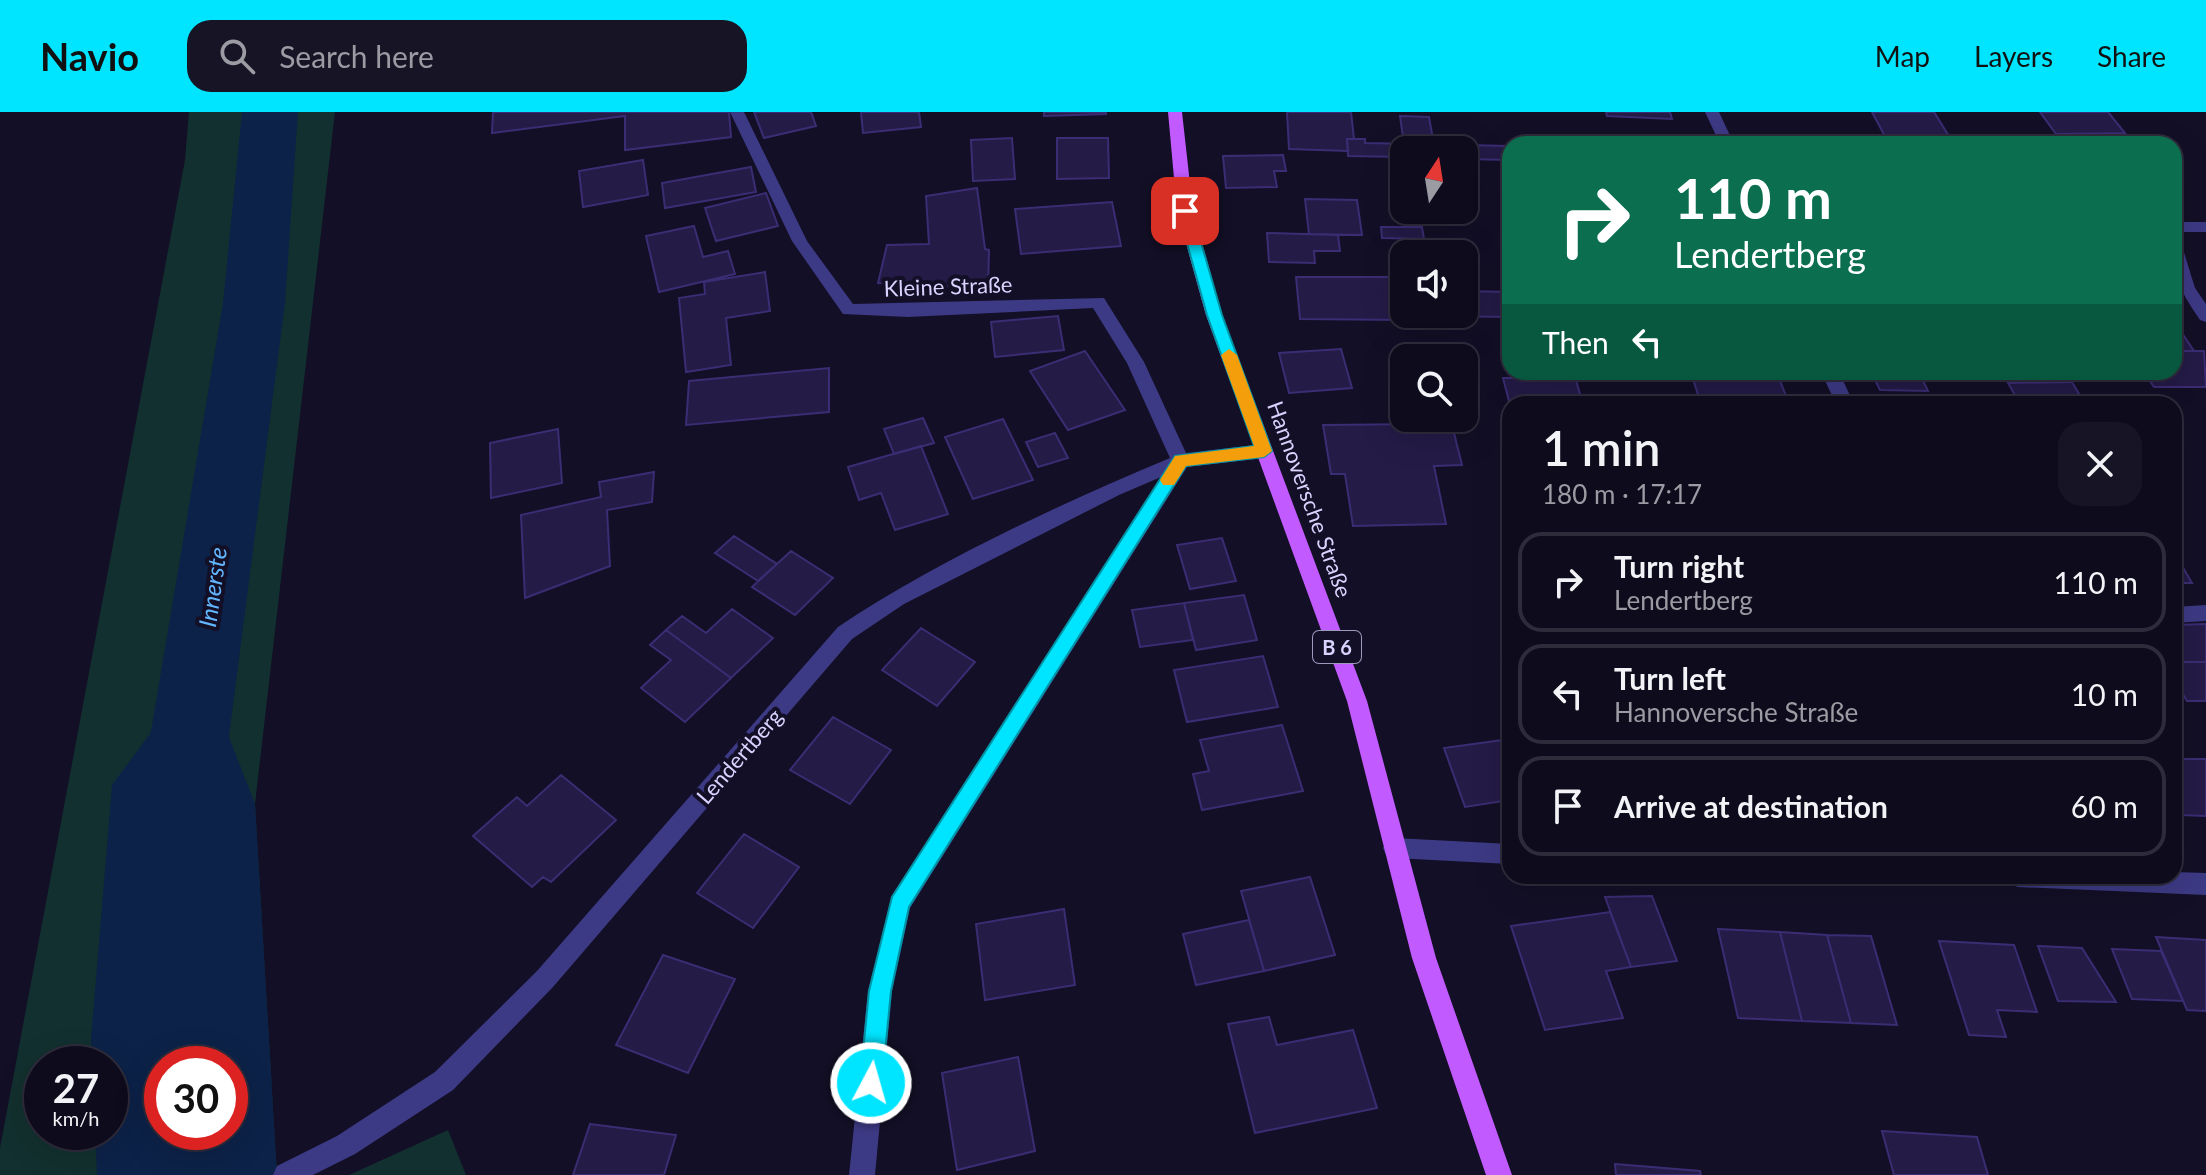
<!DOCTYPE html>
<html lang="en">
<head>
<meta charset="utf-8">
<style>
	:root { --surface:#0e0b1c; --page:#171425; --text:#f1f3f6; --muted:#9b9ba3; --line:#2e2b3b; --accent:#00e5ff }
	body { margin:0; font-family:Lato,sans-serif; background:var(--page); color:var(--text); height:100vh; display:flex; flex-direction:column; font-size:30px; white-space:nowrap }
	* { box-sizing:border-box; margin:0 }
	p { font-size:26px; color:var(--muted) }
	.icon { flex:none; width:44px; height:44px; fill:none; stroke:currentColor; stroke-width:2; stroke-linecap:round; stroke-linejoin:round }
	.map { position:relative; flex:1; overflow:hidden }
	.side { position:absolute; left:1502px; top:284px; width:680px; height:488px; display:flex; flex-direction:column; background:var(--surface); border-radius:24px; box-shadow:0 8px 32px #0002,0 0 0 2px var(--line) }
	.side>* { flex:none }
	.top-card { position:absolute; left:1502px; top:24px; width:680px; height:244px; border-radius:24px; box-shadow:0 8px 32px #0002,0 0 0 2px var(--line); background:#0b6e4f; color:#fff; overflow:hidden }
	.needle { width:52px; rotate:12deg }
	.controls { position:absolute; left:1390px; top:24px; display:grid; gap:16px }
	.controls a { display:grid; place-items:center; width:88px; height:88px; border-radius:16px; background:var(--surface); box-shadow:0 8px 32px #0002,0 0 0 2px var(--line); font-size:40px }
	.speed { position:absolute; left:24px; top:934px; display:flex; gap:16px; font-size:40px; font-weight:700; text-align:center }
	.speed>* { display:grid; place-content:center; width:104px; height:104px; border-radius:50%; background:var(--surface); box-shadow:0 8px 32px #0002,0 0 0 2px var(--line); line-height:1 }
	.speed small { font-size:20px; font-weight:400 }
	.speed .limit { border:12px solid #d22; background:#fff; color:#111 }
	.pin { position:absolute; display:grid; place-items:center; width:68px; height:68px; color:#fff; margin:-34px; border-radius:16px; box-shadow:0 4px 12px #0006 }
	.me { position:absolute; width:88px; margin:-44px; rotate:6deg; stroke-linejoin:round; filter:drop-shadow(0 0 6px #0008) }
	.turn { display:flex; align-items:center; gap:28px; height:168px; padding:0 40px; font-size:36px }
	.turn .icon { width:104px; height:104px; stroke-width:2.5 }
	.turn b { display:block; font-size:56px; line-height:68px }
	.then { display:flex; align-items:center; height:76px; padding:0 40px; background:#0003; gap:16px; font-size:30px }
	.round { display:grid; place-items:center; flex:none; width:84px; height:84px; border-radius:24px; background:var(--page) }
	.head { display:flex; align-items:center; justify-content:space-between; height:136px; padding:0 40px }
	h1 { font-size:48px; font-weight:600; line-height:60px }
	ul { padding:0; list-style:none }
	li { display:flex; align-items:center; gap:24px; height:100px; margin:0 16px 12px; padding:0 24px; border:4px solid var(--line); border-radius:24px }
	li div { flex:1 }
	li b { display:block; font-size:30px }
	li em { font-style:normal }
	header { display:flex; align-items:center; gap:48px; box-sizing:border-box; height:112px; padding:0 40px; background:var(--accent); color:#111 }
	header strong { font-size:38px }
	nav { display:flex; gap:44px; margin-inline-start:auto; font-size:28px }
	.search { width:560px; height:72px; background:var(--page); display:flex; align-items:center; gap:20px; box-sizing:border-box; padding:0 28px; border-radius:24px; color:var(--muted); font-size:30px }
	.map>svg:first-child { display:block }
</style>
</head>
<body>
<header>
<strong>Navio</strong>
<div class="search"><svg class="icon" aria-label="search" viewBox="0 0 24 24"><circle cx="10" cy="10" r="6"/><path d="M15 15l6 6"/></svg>Search here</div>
<nav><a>Map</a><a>Layers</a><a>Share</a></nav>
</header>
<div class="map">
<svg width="2206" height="1063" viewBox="0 0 2206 1063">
	<rect width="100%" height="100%" fill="#130f26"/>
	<!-- green -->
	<path fill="#12302f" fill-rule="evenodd" d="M189 0H335L255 692 277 1063H0V1036L185 48ZM42 952H110V1020H42ZM162 952H230V1020H162Z
		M448 1018 466 1063H348H349Z"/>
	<!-- water -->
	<path fill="#0c2248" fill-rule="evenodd" d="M201 553 255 692 277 1063H97L95 1020H110V952H92L91 927 112 673ZM162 952H230V1020H162Z"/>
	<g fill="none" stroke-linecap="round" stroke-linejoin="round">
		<!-- river -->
		<path fill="#0c2248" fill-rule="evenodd" d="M242 0H298L285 191 225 655 214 681 185 691 156 681 145 655 223 191Z"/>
	</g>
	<!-- building -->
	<path fill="#241b47" stroke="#3b2d73" stroke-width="2" d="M493 0H729L731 25 625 38V4L492 21Z
		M754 0H811L816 14 764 26Z
		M861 0H919L921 15 863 21Z
		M1044 0H1106V2L1044 4Z
		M1287 0H1351L1354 27H1347L1348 39 1289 37Z
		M1606 0H1670L1672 7 1607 4Z
		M1872 0H1934L1952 29 1888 30Z
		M2040 0H2108L2125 21 2056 22Z
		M1400 4 1429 5 1434 33 1404 32Z
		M1012 26 1015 67 973 69 971 28Z
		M1057 26H1108L1109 66 1057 67Z
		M1347 27H1365V31L1510 34V48L1464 47V38H1404V45L1348 44Z
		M1283 43 1286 59H1274L1277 75 1226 76 1223 44Z
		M643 48 648 83 583 95 579 59Z
		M751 55 756 80 665 96 662 71Z
		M977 76 985 137 989 138 988 176 878 171 887 133 929 132 926 84Z
		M766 81 778 114 716 129 705 96Z
		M1305 87 1357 88 1362 123 1309 122Z
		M1112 90 1121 134 1021 142 1015 97Z
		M694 114 703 145 728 139 735 162 659 180 646 124Z
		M1381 115H1422L1424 127 1382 126Z
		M1267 121 1338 123 1340 139H1314L1315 151 1269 150Z
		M765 160 770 199 726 206 731 253 686 260 679 186 705 182 704 170Z
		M1296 165H1399L1407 208 1300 207Z
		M1464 179 1510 180V205L1426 204 1464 202Z
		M1058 204 1064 238 995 245 991 210Z
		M2174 209 2194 239H2174Z
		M1341 237 1352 276 1289 281 1279 241Z
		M1085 239 1125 298 1068 318 1030 259Z
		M2174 239H2204L2206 275H2154L2144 260H2174Z
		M829 256V300L686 313 689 269Z
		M1871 260H1919L1928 279 1880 278Z
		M2002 260H2066L2072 270 2008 271Z
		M1692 264 1779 266 1789 292H1701Z
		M1575 265 1583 292 1510 293 1503 266Z
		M2072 270 2085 292H2020L2008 271Z
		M923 306 934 331 894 342 884 317Z
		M1003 307 1033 368 973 387 945 325Z
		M1425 312 1427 321H1454L1462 353 1434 354 1446 412 1353 414 1345 362H1331L1323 313Z
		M558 317 562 371 491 386 490 331Z
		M1055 321 1068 346 1038 355 1026 330Z
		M921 334 948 402 895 418 881 381 859 388 848 355Z
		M654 360 652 390 607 398 610 454 525 486 521 403 601 385 599 370Z
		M734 424 777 452 758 469 715 441Z
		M1222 426 1236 469 1190 477 1177 433Z
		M791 439 833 466 795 503 752 475Z
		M2174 440 2192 471H2174Z
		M1244 483 1257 528 1196 538 1184 491Z
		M1184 491 1193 528 1140 535 1132 498Z
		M732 497 773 526 731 566 666 518 682 504 706 521Z
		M2206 512V550H2174V513Z
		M921 516 975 550 937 594 882 558Z
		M666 518 731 566 685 610 641 576 671 548 650 533Z
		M1263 544 1278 595 1187 610 1174 558Z
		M2174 550H2206V589H2187L2174 567Z
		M1501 551H1510V616Z
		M833 605 891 638 850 692 790 658Z
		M1282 613 1303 679 1202 698 1193 662 1209 659 1200 628Z
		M1510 627V688L1465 695 1444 636Z
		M2174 647H2206V704L2181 703 2174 689Z
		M561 663 616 708 551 770 543 765 532 775 473 724 517 685 527 694Z
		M744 722 799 755 753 816 697 781Z
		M1310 765 1335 843 1264 859 1241 779Z
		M1652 784 1677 849 1631 855 1605 785Z
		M1064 797 1075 873 985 888 976 812Z
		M1610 800 1631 855 1606 859 1623 906 1545 918 1511 814Z
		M1249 808 1264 859 1196 873 1183 822Z
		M1718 817 1780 820 1802 909 1738 906Z
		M1780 820 1827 823 1851 911 1802 909Z
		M1827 823 1871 824 1897 913 1851 911Z
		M2156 825 2206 828V899L2187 898Z
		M1939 829 2014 833 2037 900 1997 898 2006 925 1969 923Z
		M2038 834 2082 836 2116 890 2058 889Z
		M2112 837 2161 839 2183 889 2132 887Z
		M663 843 735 867 688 961 616 933Z
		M1269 905 1277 933 1353 918 1377 996 1255 1021 1228 912Z
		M1018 945 1035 1039 957 1058 942 961Z
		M590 1012 676 1023 664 1063H573Z
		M1882 1019 1977 1025 1988 1063H1894Z
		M1615 1052 1700 1059 1701 1063H1616Z"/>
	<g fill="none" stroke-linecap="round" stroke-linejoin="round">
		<!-- minor -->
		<path fill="#3d3a85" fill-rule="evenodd" d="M730 0H744L807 129 853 192 1104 186 1144 250 1186 341 1264 332 1273 339 1264 346 1187 355 910 796 892 879 875 1063H849L868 879 892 784 1161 365 1119 383 904 492 852 527 553 875 453 978 355 1042 313 1063H273L277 1054 337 1024 435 960 537 859 838 515C937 449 1060 392 1170 346L1127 251 1093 196 908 205 843 202 792 129Z
			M1705 0H1719L1734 32H1720Z
			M2180 110H2206V120H2184L2174 127V112Z
			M2174 129 2182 134 2195 176 2206 192V210L2200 208C2179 177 2174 166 2174 129Z
			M1821 260H1839L1854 292H1836Z
			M2206 493V509L2174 511V495Z
			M1394 726 1510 732V752L1394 746 1386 743 1383 736 1386 729Z
			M2174 760 2206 761V783L2018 775 2010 772 2007 764H2174Z"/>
		<!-- major -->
		<path fill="#c25bff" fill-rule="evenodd" d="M1168 0H1182L1193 99 1222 203 1367 589 1436 846 1512 1063H1486L1412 846 1347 589 1206 203 1177 99Z"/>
	</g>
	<!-- route -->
	<path fill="#00e5ff" stroke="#0095a6" stroke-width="2" d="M1185 95 1192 99 1222 203 1272 339 1264 345 1186 354 909 795 891 879 882 971 879 979 871 982 863 979 860 971 869 879 892 785 1175 344 1254 334 1207 203 1178 99Z"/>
	<!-- slow -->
	<path fill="#f59e0b" d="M1229 237 1237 243 1272 339 1264 345 1186 354 1174 373H1163L1160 368 1175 344 1254 334 1221 243Z"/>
	<g text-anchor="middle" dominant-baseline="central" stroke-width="8" stroke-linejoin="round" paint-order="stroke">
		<!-- shield labels -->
		<rect fill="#130f26" stroke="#9e99be" stroke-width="2" x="1313" y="519" width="48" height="32" rx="6"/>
		<g font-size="20" font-weight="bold" fill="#d9d4ff">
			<text x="1337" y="535">B 6</text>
		</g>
		<!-- street labels -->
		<g font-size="22" fill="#d9d4ff" stroke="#130f26">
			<text transform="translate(948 174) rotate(-2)">Kleine Straße</text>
			<text transform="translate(1310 387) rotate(70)">Hannoversche Straße</text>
			<text transform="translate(739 644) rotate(-49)">Lendertberg</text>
		</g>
		<!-- water labels -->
		<g font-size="24" font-style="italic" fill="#62b6ff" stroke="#130f26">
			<text transform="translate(212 475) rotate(-82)">Innerste</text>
		</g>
	</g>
</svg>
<div class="controls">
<a><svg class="needle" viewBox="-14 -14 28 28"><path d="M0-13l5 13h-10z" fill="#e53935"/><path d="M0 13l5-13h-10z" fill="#9b9ba3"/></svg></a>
<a><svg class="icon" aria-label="sound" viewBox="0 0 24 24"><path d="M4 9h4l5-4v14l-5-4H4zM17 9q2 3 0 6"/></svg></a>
<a><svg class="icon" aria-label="search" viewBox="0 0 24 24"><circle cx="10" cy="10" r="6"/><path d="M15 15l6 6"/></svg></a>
</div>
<div class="speed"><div>27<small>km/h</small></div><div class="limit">30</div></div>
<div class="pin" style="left:1185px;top:99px;background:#d93025"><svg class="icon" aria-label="arrive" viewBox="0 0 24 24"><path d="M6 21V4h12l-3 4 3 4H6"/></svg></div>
<svg class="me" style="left:871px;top:971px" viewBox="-20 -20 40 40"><circle r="17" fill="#00e5ff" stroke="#fff" stroke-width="3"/><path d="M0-11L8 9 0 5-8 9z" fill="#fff"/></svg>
<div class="top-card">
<div class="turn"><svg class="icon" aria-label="right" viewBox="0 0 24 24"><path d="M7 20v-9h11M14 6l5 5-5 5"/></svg><div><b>110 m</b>Lendertberg</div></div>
<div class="then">Then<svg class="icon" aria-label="left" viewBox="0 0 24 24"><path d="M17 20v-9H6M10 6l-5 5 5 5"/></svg></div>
</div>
<section class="side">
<div class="head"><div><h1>1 min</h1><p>180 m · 17:17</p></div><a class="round"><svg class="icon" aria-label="close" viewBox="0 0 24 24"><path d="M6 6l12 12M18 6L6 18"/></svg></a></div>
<ul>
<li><svg class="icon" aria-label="right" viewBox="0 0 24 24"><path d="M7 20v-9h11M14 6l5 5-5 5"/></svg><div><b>Turn right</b><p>Lendertberg</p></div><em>110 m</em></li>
<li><svg class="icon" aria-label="left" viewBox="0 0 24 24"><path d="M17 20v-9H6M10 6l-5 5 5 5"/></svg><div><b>Turn left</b><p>Hannoversche Straße</p></div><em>10 m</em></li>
<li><svg class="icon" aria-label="arrive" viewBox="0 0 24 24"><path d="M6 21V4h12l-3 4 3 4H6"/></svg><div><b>Arrive at destination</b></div><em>60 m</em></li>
</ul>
</section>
</div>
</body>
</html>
